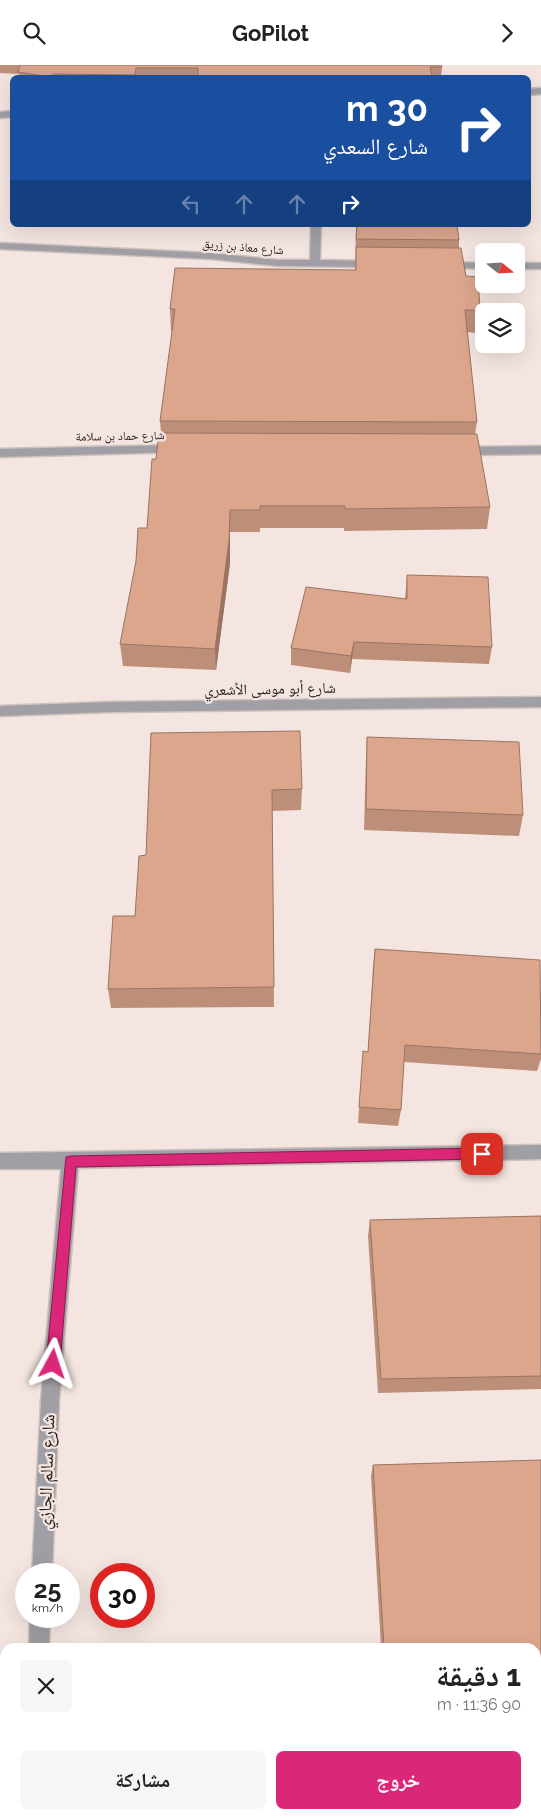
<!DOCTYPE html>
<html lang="ar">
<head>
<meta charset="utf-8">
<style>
	:root { --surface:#fff; --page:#f6f6f6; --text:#222; --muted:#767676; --accent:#db2777 }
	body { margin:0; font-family:Raleway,"Noto Naskh Arabic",sans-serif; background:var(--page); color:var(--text); direction:rtl; height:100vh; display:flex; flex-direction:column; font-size:19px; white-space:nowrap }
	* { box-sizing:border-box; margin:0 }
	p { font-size:16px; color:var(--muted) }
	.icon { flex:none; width:28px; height:28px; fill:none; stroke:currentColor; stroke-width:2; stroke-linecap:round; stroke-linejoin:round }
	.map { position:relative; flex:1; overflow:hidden; direction:ltr }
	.sheet { position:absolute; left:0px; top:1578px; width:541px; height:176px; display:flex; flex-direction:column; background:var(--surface); border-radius:15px 15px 0 0; box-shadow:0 5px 20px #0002; direction:rtl }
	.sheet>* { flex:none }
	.top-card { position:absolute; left:10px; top:10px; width:521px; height:152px; border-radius:8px; box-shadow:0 5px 20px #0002; direction:rtl; background:#1a4fa0; color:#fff; overflow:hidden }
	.needle { width:32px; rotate:108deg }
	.fabs { position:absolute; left:475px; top:178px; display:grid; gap:10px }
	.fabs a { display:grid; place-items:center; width:50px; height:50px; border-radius:8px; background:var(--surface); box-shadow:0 5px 20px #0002; font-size:25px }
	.speed { position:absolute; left:15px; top:1498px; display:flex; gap:10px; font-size:25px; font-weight:700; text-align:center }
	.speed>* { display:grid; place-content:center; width:65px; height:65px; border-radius:50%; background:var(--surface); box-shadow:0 5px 20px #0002; line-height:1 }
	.speed small { font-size:12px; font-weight:400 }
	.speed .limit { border:8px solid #d22; background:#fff; color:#111 }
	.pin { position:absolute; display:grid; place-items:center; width:42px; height:42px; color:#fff; margin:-21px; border-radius:10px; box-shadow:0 2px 8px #0006 }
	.me { position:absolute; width:55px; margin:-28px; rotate:5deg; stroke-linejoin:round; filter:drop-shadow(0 0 4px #0008) }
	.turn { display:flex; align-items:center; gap:18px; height:105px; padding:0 20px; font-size:22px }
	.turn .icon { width:65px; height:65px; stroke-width:2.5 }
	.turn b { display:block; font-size:35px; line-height:42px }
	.lanes { display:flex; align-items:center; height:48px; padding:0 20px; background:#0003; justify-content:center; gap:25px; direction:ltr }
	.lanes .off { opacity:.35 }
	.round { display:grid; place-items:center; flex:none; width:52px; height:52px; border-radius:8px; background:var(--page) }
	.overview { display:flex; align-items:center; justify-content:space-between; height:85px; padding:0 20px }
	h1 { font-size:30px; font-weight:700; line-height:38px }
	.cta { display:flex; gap:10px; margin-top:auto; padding:10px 20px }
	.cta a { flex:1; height:58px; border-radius:8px; background:var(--accent); color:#fff; font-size:20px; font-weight:700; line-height:58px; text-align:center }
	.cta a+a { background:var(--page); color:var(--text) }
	header { display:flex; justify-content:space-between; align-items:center; height:65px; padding:0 20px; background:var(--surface); font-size:22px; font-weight:700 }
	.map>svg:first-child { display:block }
</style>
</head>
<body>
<header><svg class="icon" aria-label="forward" viewBox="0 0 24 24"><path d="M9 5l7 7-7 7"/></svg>GoPilot<svg class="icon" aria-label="search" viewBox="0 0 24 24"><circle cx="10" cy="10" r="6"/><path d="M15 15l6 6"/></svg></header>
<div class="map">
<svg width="541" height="1753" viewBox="0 0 541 1753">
	<rect width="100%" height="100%" fill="#f4e5e0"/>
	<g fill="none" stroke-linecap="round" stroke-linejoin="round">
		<!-- minor casing -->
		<g stroke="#cfc2bd" stroke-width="3">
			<path id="minor" d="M541 23V29L529 30V24Z
				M12 46V52L0 53V47Z
				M311 160H321L320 195 375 196 380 199 375 202 278 201 211 194 0 184V178L211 188 278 195H310Z
				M445 197 484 198V204L441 202 440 200Z
				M516 198H541V204H516Z
				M176 380 182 384 180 387 0 392V384Z
				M541 381V389L461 390 455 386 461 382Z
				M541 632V642L110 647 0 651V641L110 637Z
				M541 1080V1094L78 1103 59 1336 52 1509H32L41 1336 61 1104H0V1088Z
				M30 1551H50L49 1582H29Z
				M536 1674H541V1694H536Z
				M5 1692V1714L0 1715V1693Z
				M510 1749H532V1753H510Z"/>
		</g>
		<!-- minor -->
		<use href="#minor" fill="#9f9fa5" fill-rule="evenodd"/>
	</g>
	<!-- wall -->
	<path fill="#bd8f79" d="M0 0H441L442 2 441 12H19V9L0 8Z
		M356 160H457L459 175V183L466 211 480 245 477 268 467 267 477 357 475 369 490 442 487 464 344 466V463H260V467H230V498L216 605 123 601 120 579 147 463 156 394 161 368 160 356 172 266H171L170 244 355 205Z
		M407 510 492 582 489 599 352 594 350 608 291 600V583L405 534Z
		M151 668 302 724 301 745 272 746 274 942 111 943 108 924 135 851 146 790Z
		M367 672 523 750 519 771 364 765 366 693Z
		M375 884 541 926V994L537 1006 404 997 401 1045 398 1061 358 1058 363 986 368 987 373 902Z
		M541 1151V1324L378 1328 368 1171 370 1155Z
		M541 1395V1599H536V1582H381L371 1411 373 1400Z"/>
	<!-- shaded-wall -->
	<path fill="#9a7463" d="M230 445V498L216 605 215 584Z
		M354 577 352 594 350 608 351 591Z"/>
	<!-- building -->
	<path fill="#dca68d" stroke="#9a7463" d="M20 0H441L442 2H430L432 12H198V3H136L135 10 53 9 52 12 18 7Z
		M357 160H457L459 175 356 174Z
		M356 182 461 183 466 211 478 212 480 245H465L477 357 160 356 175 244H170L175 203 356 205Z
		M159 368 477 369 490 442 345 444V441H260V445H230L229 476 215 584 120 579 136 496 138 463H147L152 394H156Z
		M407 510 488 512 492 582 354 577 351 591 291 583 306 522 407 534Z
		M300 666 302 724 272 725 274 922 108 924 113 851H135L139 791 146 790 151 668Z
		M367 672 519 677 523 750 366 744Z
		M375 884 540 895 541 989 405 980 401 1045 359 1042 363 986 368 987Z
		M541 1151V1311L381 1314 370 1155Z
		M541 1395V1592H536V1582H384L373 1400Z"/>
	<!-- route -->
	<path fill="#db2777" stroke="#8e194d" d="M482 1083 487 1085 488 1089 487 1093 482 1094 76 1102 60 1299 58 1304 53 1306 48 1304 46 1299 66 1092 70 1091Z"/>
	<g text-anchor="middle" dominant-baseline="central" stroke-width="4.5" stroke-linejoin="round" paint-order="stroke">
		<!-- far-street labels -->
		<g font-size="12" fill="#282220" stroke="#f4e5e0">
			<text transform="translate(243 182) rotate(5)">شارع معاذ بن زريق</text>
			<text transform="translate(120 371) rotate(-1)">شارع حماد بن سلامة</text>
		</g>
		<!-- street labels -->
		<g font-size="15" fill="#282220" stroke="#f4e5e0">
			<text transform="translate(270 624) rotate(-1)">شارع أبو موسى الأشعري</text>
		</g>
		<!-- near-street labels -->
		<g font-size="18" fill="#282220" stroke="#f4e5e0">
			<text transform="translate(46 1407) rotate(-88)">شارع سالم الجازي</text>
		</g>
	</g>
</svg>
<div class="fabs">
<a><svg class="needle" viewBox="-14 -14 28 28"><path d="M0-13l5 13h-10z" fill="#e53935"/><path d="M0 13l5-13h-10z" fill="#767676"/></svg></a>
<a><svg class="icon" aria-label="layers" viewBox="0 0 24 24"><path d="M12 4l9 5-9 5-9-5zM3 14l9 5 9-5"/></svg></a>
</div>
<div class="speed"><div>25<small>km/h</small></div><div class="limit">30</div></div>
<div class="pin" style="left:482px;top:1089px;background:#d93025"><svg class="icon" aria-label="arrive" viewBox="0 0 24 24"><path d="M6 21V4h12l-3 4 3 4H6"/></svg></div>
<svg class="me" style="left:53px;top:1299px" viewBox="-20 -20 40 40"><path d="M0-17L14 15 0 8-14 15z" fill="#db2777" stroke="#fff" stroke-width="4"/></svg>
<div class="top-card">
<div class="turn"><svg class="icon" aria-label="right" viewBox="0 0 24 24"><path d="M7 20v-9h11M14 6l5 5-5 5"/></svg><div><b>30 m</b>شارع السعدي</div></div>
<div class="lanes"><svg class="icon off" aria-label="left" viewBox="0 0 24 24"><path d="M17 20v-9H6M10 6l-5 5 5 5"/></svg><svg class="icon off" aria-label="ahead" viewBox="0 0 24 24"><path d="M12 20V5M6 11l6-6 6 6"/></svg><svg class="icon off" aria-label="ahead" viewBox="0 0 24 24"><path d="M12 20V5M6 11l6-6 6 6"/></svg><svg class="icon" aria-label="right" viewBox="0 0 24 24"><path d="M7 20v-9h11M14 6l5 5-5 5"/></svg></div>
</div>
<section class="sheet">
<div class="overview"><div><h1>1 دقيقة</h1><p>90 m · 11:36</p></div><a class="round"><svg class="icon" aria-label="close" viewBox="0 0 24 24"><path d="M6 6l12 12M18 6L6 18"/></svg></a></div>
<div class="cta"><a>خروج</a><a>مشاركة</a></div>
</section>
</div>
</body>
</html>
